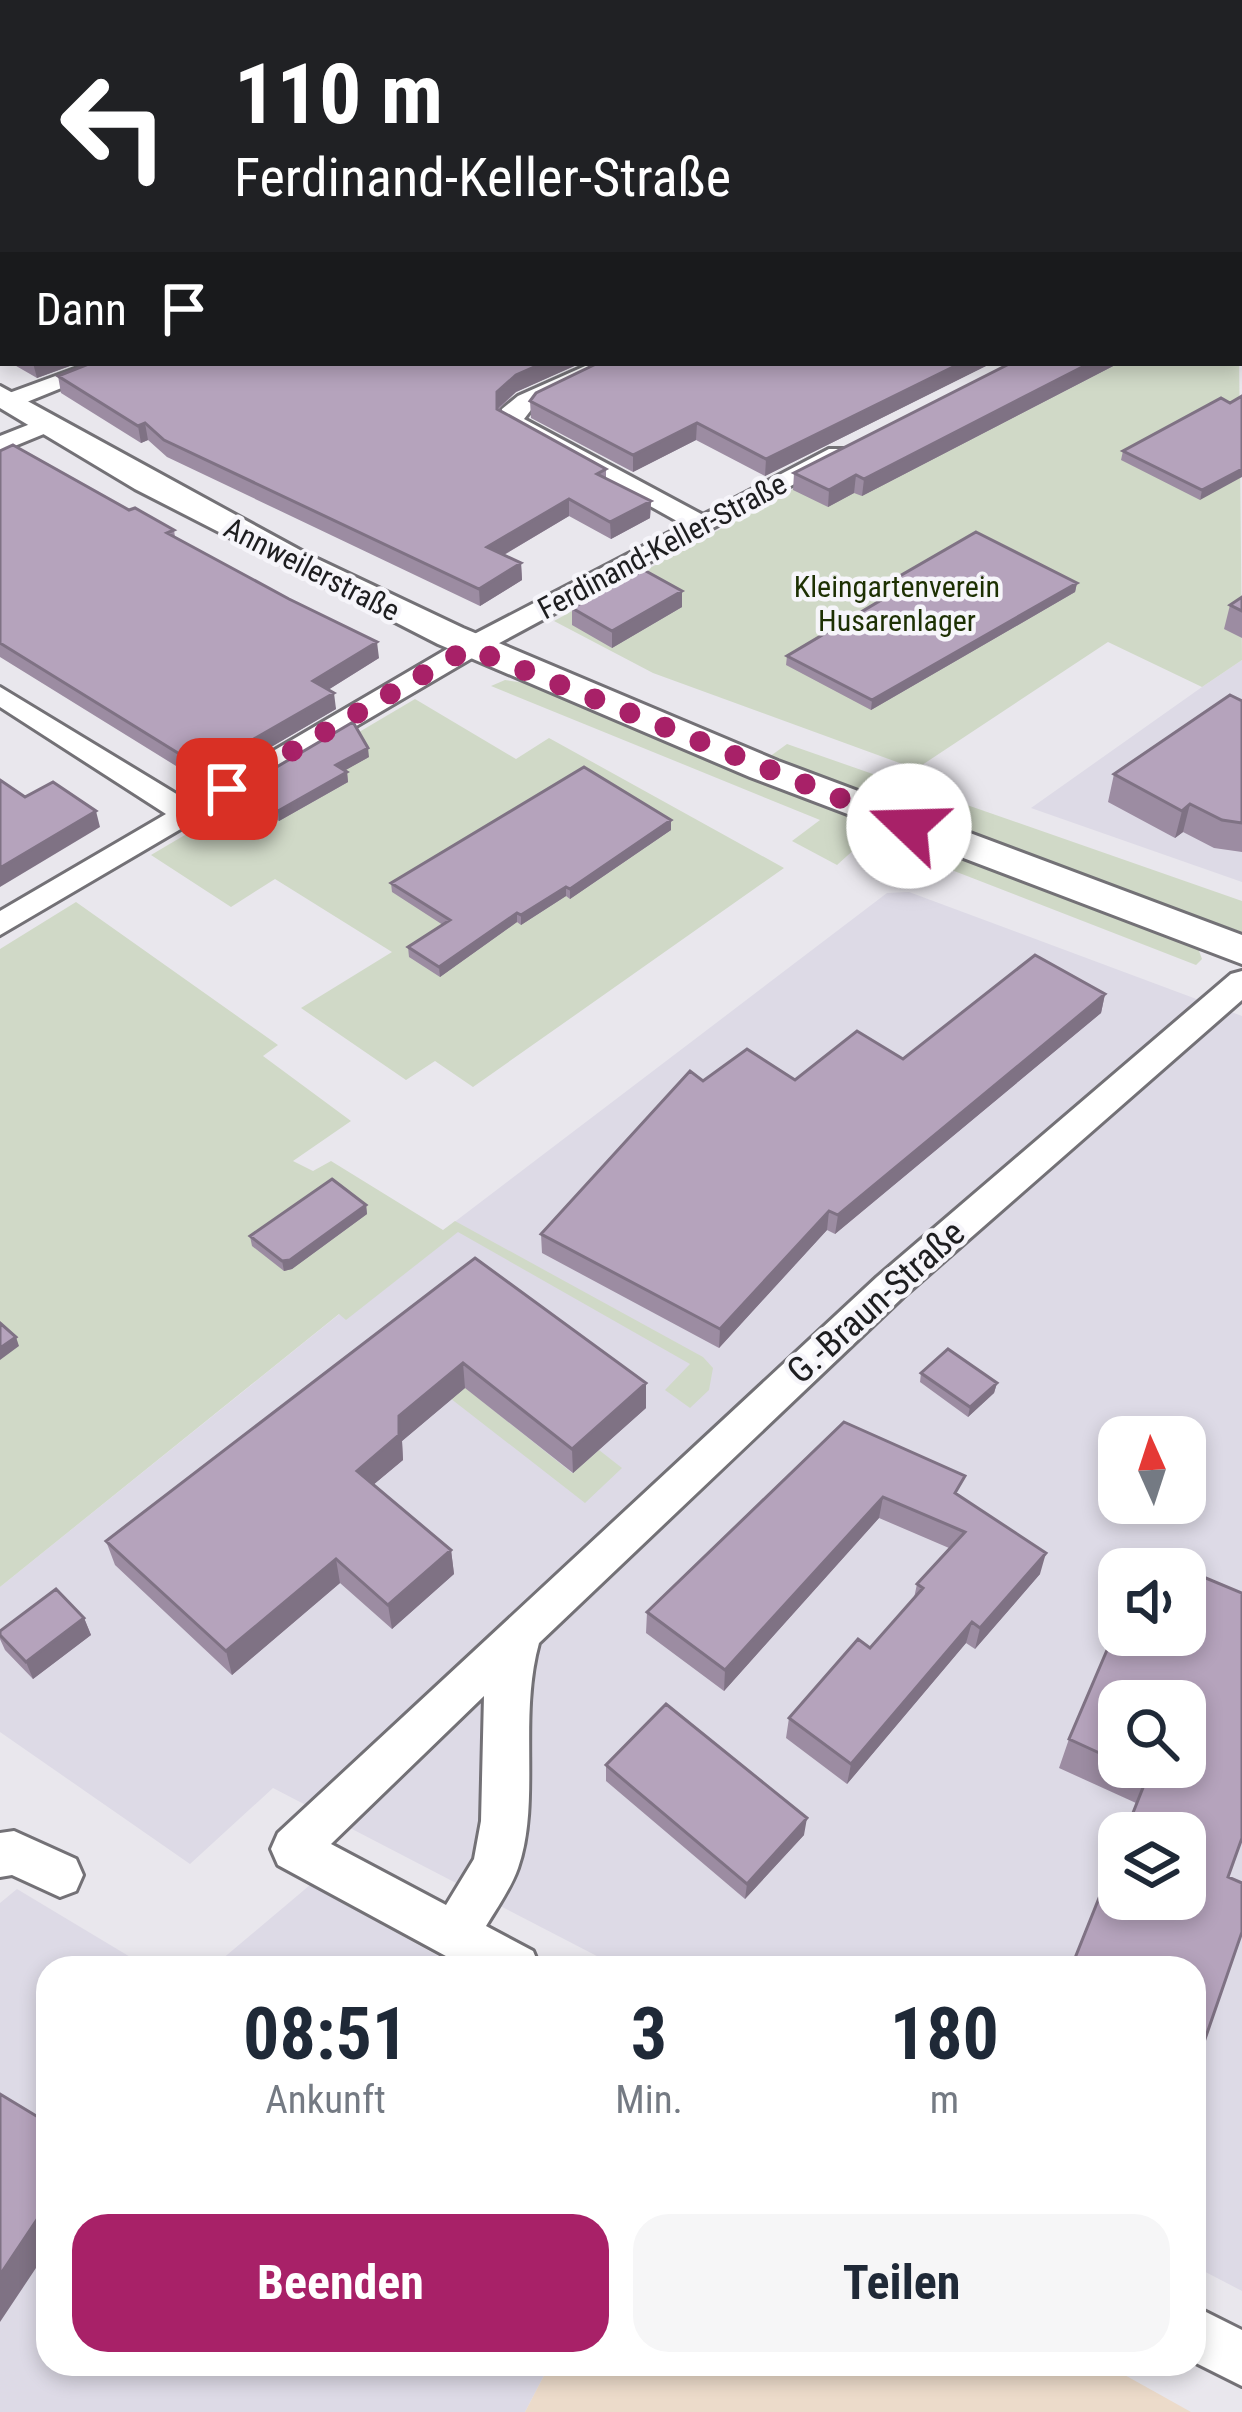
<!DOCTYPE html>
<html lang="de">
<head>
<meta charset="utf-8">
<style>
	:root { --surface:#fff; --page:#f6f6f7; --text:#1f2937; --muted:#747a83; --accent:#a82168 }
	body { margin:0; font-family:"Roboto Condensed",sans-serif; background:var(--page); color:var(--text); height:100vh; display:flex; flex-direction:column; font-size:45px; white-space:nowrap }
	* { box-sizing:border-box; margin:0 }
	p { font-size:39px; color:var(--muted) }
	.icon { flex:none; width:66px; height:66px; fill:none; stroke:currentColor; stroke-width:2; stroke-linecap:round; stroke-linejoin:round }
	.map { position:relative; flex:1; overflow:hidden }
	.sheet { position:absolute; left:36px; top:1956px; width:1170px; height:420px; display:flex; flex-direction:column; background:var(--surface); border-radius:36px; box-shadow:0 6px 18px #0003 }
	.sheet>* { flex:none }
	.top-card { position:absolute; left:0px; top:0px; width:1242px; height:366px; box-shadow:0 6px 18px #0003; background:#202124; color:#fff; overflow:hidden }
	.needle { width:78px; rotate:357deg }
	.buttons { position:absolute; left:1098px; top:1416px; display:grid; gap:24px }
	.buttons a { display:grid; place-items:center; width:108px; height:108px; border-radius:24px; background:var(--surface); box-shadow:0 6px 18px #0003; font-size:60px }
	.pin { position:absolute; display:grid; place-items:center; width:102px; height:102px; color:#fff; margin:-51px; border-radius:24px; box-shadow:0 6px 18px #0006 }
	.me { position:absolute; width:132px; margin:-66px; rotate:291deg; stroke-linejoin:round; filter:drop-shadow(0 0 9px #0008) }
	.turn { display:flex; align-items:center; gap:42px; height:252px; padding:0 36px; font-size:54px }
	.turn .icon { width:156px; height:156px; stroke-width:2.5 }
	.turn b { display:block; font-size:84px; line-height:102px }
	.then { display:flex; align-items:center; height:114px; padding:0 36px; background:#0003; gap:24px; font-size:45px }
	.eta { display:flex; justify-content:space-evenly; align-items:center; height:204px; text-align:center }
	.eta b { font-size:72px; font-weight:700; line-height:84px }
	.button { display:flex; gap:24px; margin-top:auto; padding:24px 36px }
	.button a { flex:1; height:138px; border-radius:36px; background:var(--accent); color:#fff; font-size:48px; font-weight:700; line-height:138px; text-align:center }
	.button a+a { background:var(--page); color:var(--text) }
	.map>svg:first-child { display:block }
</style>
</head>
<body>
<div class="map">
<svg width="1242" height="2412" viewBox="0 0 1242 2412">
	<rect width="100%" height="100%" fill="#e9e7ed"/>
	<!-- built -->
	<path fill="#dddae6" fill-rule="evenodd" d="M1242 660V882L1031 808 1202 687Z
		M909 892 1242 1016V2291L1194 2266V1968H620L273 1788 190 1864 0 1732V1587L444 1230 887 893ZM1119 1437H1185V1503H1119ZM1119 1569H1185V1635H1119ZM1119 1701H1185V1767H1119ZM1119 1833H1185V1899H1119Z
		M310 1885 460 1968H48V2364H550L525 2412H0V1903L17 1889 132 1958 221 1960Z"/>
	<!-- industrial -->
	<path fill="#ecdbca" d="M550 2364H1105L1191 2412H525Z"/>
	<!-- green -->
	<path fill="#d0d9c7" d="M1239 348 1242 660 1202 687 1108 642 916 769 653 673 554 621 802 484 1044 363H1239Z
		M505 680 531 684 857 814 870 824 867 838 837 865 792 841 820 820 491 686Z
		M415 699 516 759 549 738 784 868 473 1087 435 1061 406 1080 301 1008 392 952 275 879 231 907 151 855Z
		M787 744 930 794 906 807 890 808 765 760Z
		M967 805 1242 901V932L966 834 957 828 953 816Z
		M910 844 940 848 1174 935 1198 948 1202 959 1196 965 900 850Z
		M76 902 278 1045 263 1056 351 1121 293 1161 313 1171 331 1161 443 1230 455 1221 703 1357 713 1368 709 1390 690 1408 665 1390 690 1364 458 1232 346 1320 339 1314 0 1587V949Z
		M447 1373 572 1473 599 1450 622 1468 585 1503 432 1384Z"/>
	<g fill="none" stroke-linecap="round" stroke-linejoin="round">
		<!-- street casing -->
		<g stroke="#737176" stroke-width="6">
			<path id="street" d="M451 0H473L475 3H453Z
				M91 363H123L17 406 0 405 1 396Z
				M592 363H622L534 406 524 419 703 515 829 449H847L850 454 479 654 0 935V911L166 814 0 707V687L188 801 459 642 684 525 500 422 502 409 518 396Z
				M48 417 56 419V429L0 452V436Z
				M1242 971V1000L903 1297 539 1643C518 1719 541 1802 518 1868 511 1888 497 1908 486 1926L533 1951 540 1968H468L278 1865 271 1849 278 1833 877 1277 1231 974ZM484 1696 481 1821 474 1859 446 1905 331 1844Z
				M14 1831 76 1859 83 1875 76 1891 60 1897 12 1875 0 1877V1833Z
				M1194 2306 1242 2330V2386L1194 2362Z"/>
		</g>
		<!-- secondary casing -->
		<g stroke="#737176" stroke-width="6">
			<path id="secondary" d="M0 386 309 555 463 628 778 761 1242 935V964L750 777 438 644 135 489 0 408Z"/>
		</g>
		<!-- street -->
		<use href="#street" fill="#fff" fill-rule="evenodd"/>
		<!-- secondary -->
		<use href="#secondary" fill="#fff" fill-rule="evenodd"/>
	</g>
	<!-- wall -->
	<path fill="#9c8ca2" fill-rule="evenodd" d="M591 0H939L944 2 971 3H598Z
		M11 363H78L37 378Z
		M91 363H581L516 392 498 410 606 469V478L651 501 650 518 611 539 569 516 504 555 521 563 522 580 480 606 167 457 148 440 141 443 61 393 58 376Z
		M992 363 765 476 696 440 633 472 531 418 530 401Z
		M1011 363H1119L862 496 854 493 828 507 793 490 794 473Z
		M1230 403 1200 500 1121 460 1123 451Z
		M0 451 174 530 175 537 379 658 328 690 336 709 215 780 198 769 189 774 0 657Z
		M1077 583 1075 592 871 710 786 665 787 656 888 595 885 593 886 584Z
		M682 591V607L612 648 572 625V608Z
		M1242 597V638L1224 629 1230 605Z
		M1242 701V852L1214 848 1183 832 1175 838 1108 802 1114 774Z
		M369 757 345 770 347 772 348 782 279 821 243 798 241 788Z
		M671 820V830L570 899 566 896 521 925 517 922 440 977 409 957 408 947 443 925 392 892 391 883Z
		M1105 994 1101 1013 835 1234 827 1230 719 1348 542 1253 541 1234 703 1081 795 1080 903 1059Z
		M366 1205 367 1214 292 1269 284 1271 252 1246 250 1236Z
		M475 1258 646 1408 573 1473 465 1388 402 1441 403 1460 373 1485 451 1550 454 1574 392 1629 340 1583 232 1675 115 1565 106 1541Z
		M921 1373 997 1383 994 1393 968 1417 920 1382Z
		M844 1422 961 1496 1040 1574 975 1649 966 1643 847 1784 786 1738 789 1718 870 1648 914 1598 917 1584 949 1548 879 1518 724 1691 646 1633 647 1612Z
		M1189 1571 1242 1593V1838L1228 1877 1242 1883V1932L1194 2071V1968H1071L1119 1847V1899H1185V1833H1125L1136 1803 1059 1768 1069 1739 1119 1622V1635H1185V1580ZM1119 1701H1185V1767H1119Z
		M84 1618 91 1635 33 1679 5 1650 0 1639V1631Z
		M606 1765 804 1835 745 1899 606 1781Z"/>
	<!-- shaded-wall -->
	<path fill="#7f7284" d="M33 363H78L37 378Z
		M543 363H581L516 392 498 408 497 392 516 375Z
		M961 363H992L765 476 766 459Z
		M1090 363H1119L862 496 864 479Z
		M145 423 148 440 141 443 138 426Z
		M697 423 696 440 633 472V455Z
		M1242 469V477L1200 500 1202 490Z
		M856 475 854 493 828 507 829 490Z
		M569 499V516L488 564 487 547Z
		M651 501 650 518 611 539 610 522Z
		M521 563 522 580 480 606 479 589Z
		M1077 583 1075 592 871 710 872 700Z
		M682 591V607L612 648V631Z
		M377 642 379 658 315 698 313 681Z
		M334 693 336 709 215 780 212 763Z
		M368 748 369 757 337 775 336 765Z
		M195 753 198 769 189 774 186 758Z
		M347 772 348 782 279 821 278 811Z
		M1190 804 1183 832 1175 838 1182 811Z
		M96 811 100 827 0 887V868Z
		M671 820V830L570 899V889Z
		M566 887V896L521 925V915Z
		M517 913V922L440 977 439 967Z
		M1105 994 1101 1013 835 1234 838 1215Z
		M366 1205 367 1214 292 1269 284 1271 282 1261Z
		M829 1211 827 1230 719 1348 720 1329Z
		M16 1337 19 1346 0 1360V1348Z
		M463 1363 465 1388 402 1441 403 1460 361 1495 357 1471 399 1416Z
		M646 1383V1408L573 1473 572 1449Z
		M997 1383 994 1393 968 1417 970 1407Z
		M883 1497 879 1518 724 1691 725 1670Z
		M451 1550 454 1574 392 1629 388 1605Z
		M1046 1553 1040 1574 975 1649 980 1628Z
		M336 1559 340 1583 232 1675 226 1651Z
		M84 1618 91 1635 33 1679 26 1662Z
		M972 1622 966 1643 847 1784 851 1764Z
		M807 1818 804 1835 745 1899 747 1884Z
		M48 2203V2250L0 2322V2275Z"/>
	<!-- building -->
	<path fill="#b5a3bc" stroke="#7f7284" stroke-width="3" d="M623 0H939L944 2 961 0 971 3H624L627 2Z
		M1239 91 1242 92V139L1239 140Z
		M1239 155H1242V233L1239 234Z
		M1239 239 1242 252V304L1239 306Z
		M3 311V343L0 340V312Z
		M91 363H543L516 375 497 392V409L606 469 597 474 651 501 610 522 569 499 487 547 521 563 479 589 164 440 145 423 138 426 58 376Z
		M598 363H961L766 459 697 423 633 455 530 401 536 393Z
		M1011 363H1090L864 479 856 475 829 490 794 473Z
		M1242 396V469L1202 490 1123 451 1221 398 1230 403Z
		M13 445 129 510 135 508 174 530 167 533 289 599 377 642 313 681 334 693 212 763 195 753 186 758 0 643V451Z
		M976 532 1077 583 872 700 787 656 898 590 886 584Z
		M644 570 682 591 612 631 572 608Z
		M1242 597V611L1230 605Z
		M1230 695 1242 701V823L1222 820 1190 804 1182 811 1114 774Z
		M353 722 368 748 336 765 347 772 278 811 241 788Z
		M584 767 671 820 570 889 566 887 521 915 517 913 439 967 408 947 450 920 391 883Z
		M0 780 25 797 53 782 96 811 0 868Z
		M1035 955 1105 994 838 1215 829 1211 720 1329 541 1234 690 1071 703 1081 747 1049 795 1080 857 1031 903 1059Z
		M332 1179 366 1205 290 1260 282 1261 250 1236Z
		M475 1258 646 1383 572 1449 463 1363 399 1416V1435L357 1471 451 1550 388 1605 336 1559 226 1651 106 1541Z
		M0 1323 16 1337 0 1348Z
		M948 1349 997 1383 970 1407 921 1373Z
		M844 1422 965 1476 955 1493 1046 1553 980 1628 972 1622 851 1764 789 1718 858 1639 870 1648 923 1588 917 1584 965 1532 883 1497 725 1670 647 1612Z
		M1189 1571 1242 1593V1838L1228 1877 1242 1883V1932L1194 2071V1968H1071L1119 1848V1899H1185V1833H1125L1148 1775 1130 1767H1185V1701H1119V1762L1069 1739 1119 1622V1635H1185V1580Z
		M56 1589 84 1618 26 1662 0 1635V1631Z
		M666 1704 807 1818 747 1884 606 1765Z
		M0 2094 48 2123V2203L0 2275Z"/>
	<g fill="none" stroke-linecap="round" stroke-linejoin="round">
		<!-- route -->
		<path stroke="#a82168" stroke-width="21" stroke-dasharray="0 37.8" d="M227 789 469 648 909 826"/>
	</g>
	<g text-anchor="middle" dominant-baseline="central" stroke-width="9" stroke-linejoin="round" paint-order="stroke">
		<!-- far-street labels -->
		<g font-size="30" fill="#1e1e20" stroke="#f6f5fa">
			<text transform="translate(662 546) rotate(-28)">Ferdinand-Keller-Straße</text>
			<text transform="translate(312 569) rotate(27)">Annweilerstraße</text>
		</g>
		<!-- far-park labels -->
		<g font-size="30" fill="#1d3003" stroke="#f6f5fa">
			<text x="897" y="586">Kleingartenverein<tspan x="897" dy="34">Husarenlager</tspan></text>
		</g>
		<!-- street labels -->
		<g font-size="36" fill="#1e1e20" stroke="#f6f5fa">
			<text transform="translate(876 1302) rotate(-42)">G.-Braun-Straße</text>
		</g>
	</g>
</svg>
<div class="buttons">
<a><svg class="needle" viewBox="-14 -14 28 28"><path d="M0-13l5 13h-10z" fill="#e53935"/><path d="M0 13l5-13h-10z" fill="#747a83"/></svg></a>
<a><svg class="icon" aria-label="sound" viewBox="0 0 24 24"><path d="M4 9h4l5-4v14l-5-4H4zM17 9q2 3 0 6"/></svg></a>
<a><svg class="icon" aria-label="search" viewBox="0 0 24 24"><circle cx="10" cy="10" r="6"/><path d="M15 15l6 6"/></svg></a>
<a><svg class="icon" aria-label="layers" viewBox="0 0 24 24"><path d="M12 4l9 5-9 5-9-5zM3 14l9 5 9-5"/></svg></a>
</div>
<div class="pin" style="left:227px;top:789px;background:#d93025"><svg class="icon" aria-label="arrive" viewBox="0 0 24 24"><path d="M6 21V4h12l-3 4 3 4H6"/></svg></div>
<svg class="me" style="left:909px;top:826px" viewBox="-20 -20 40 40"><circle r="19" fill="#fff"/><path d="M0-13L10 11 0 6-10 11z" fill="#a82168"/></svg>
<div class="top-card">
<div class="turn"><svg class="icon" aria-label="left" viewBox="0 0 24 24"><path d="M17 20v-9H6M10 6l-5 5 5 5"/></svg><div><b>110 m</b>Ferdinand-Keller-Straße</div></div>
<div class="then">Dann<svg class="icon" aria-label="arrive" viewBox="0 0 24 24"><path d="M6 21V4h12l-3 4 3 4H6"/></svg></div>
</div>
<section class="sheet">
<div class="eta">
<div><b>08:51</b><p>Ankunft</p></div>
<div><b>3</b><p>Min.</p></div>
<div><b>180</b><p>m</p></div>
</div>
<div class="button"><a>Beenden</a><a>Teilen</a></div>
</section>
</div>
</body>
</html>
